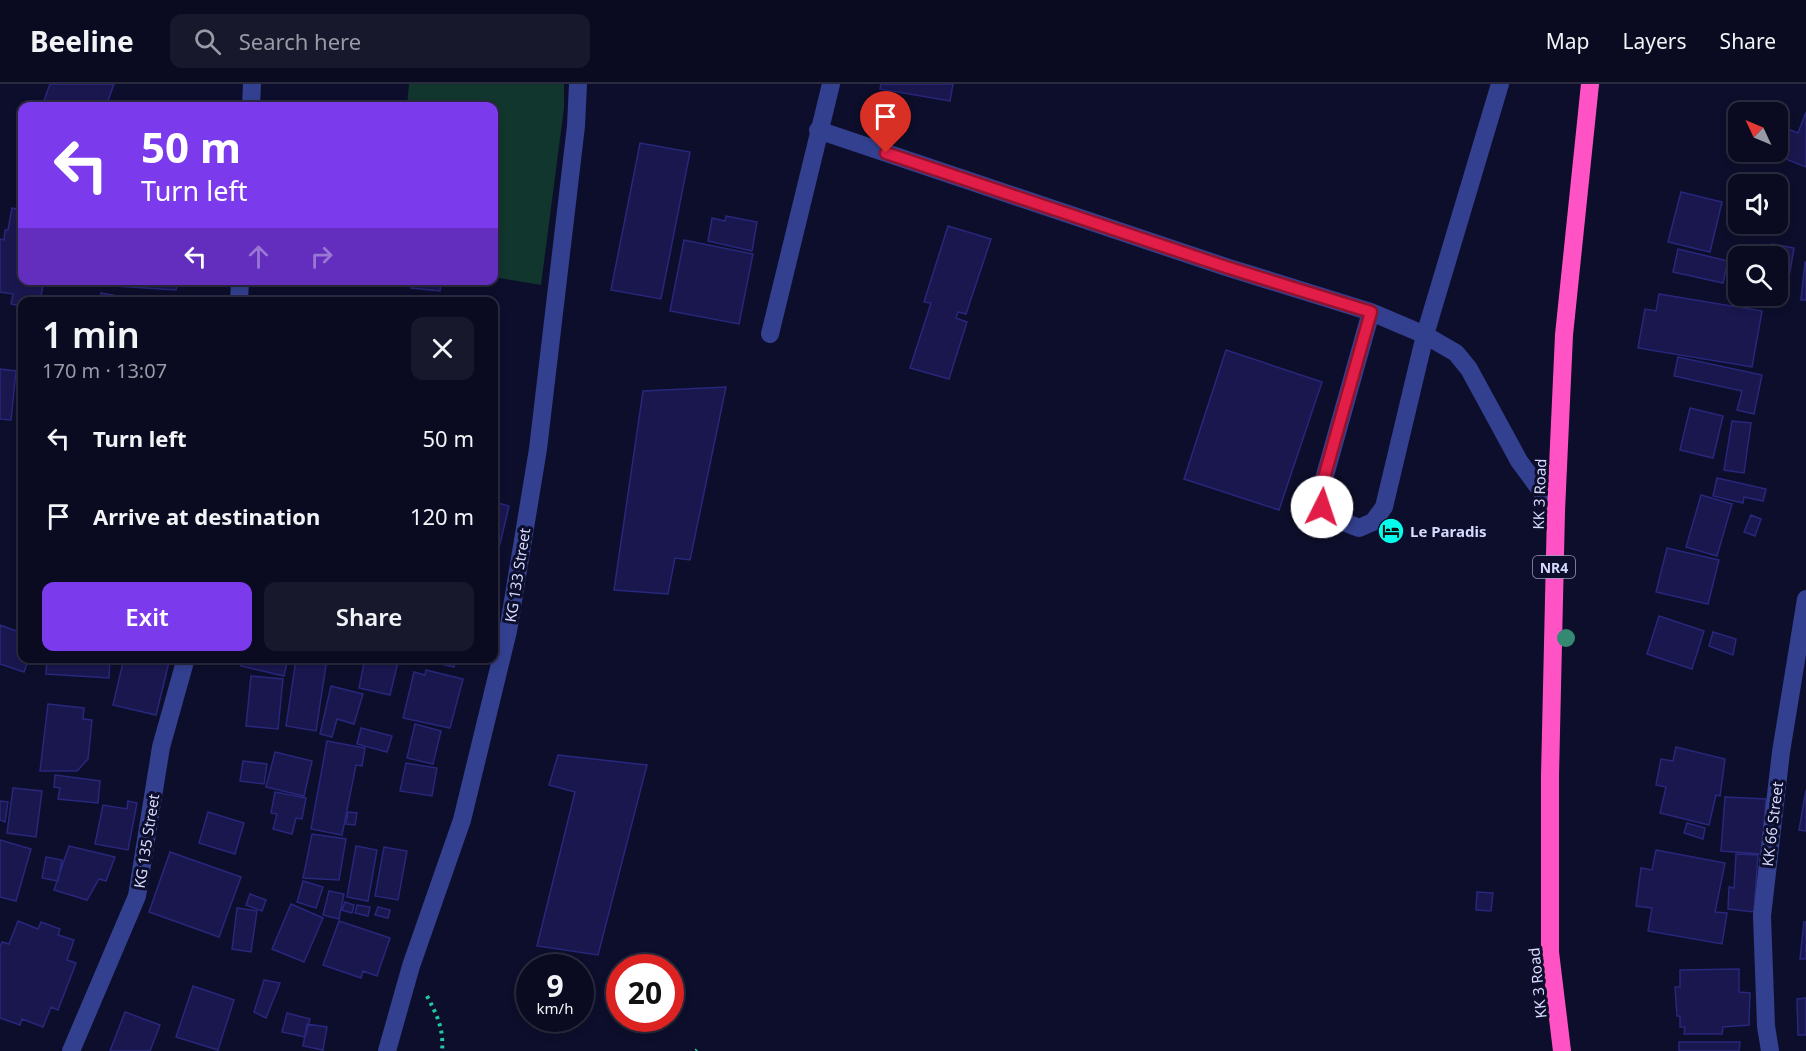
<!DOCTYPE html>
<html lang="en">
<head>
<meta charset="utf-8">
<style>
	:root { --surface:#0a0a20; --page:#18182d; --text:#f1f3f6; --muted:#999aa5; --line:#2a2b3e; --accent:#7c3aed }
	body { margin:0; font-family:"Noto Sans",sans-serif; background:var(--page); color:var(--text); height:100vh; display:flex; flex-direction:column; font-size:22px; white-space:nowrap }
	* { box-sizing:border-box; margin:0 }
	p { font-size:20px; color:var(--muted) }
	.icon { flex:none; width:33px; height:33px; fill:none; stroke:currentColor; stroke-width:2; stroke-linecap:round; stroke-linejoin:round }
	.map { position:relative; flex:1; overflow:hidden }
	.details { position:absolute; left:18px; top:213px; width:480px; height:366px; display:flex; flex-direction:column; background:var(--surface); border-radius:12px; box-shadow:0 3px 9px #0003,0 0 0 2px var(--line) }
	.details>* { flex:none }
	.banner { position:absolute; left:18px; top:18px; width:480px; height:183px; border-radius:12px; box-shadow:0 3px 9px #0003,0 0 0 2px var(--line); background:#7c3aed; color:#fff; overflow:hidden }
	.needle { width:39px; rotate:314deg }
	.controls { position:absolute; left:1728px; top:18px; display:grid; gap:12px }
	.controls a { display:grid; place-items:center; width:60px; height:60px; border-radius:12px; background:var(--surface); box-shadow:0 3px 9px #0003,0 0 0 2px var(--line); font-size:30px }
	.speed { position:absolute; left:516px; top:870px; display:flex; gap:12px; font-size:30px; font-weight:700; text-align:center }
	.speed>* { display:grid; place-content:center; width:78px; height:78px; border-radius:50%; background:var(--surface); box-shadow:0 3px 9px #0003,0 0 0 2px var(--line); line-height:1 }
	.speed small { font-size:15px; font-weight:400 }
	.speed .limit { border:9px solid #d22; background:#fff; color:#111 }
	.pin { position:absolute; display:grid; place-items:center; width:51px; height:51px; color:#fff; margin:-62px -26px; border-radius:50% 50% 50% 0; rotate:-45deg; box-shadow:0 0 6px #0007 }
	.pin .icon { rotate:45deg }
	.me { position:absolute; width:66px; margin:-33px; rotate:4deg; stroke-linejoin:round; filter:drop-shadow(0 0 4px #0008) }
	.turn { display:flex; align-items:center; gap:21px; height:126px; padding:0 24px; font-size:27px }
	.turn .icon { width:78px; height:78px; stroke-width:2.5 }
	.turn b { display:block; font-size:42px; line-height:51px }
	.lanes { display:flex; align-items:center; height:57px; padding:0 24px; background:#0003; justify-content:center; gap:30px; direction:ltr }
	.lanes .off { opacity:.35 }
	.round { display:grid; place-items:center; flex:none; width:63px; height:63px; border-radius:12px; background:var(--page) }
	.head { display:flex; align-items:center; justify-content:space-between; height:102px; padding:0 24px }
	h1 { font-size:36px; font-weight:600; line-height:45px }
	.primary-button { display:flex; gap:12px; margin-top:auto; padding:12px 24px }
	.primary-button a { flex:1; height:69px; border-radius:12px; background:var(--accent); color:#fff; font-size:24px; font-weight:600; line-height:69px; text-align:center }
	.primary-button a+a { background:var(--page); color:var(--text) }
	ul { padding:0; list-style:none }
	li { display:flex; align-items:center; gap:18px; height:78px; padding:0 24px }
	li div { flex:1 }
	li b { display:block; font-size:22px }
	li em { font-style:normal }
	header { display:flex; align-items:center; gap:36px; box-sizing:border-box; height:84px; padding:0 30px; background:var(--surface); border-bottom:2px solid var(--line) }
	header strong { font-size:28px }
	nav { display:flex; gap:33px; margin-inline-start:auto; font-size:21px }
	.search { width:420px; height:54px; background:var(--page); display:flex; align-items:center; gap:15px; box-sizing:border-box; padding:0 21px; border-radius:12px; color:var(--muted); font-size:22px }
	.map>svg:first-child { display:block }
</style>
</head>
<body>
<header>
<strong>Beeline</strong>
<div class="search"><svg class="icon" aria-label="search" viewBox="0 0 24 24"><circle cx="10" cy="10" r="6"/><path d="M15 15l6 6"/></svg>Search here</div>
<nav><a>Map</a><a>Layers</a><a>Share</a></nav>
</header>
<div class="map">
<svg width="1806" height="967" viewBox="0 0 1806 967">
	<rect width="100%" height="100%" fill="#0d0e2b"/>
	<!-- green -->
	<path fill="#10362d" d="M409 0H564V24L541 201 494 193V22H407Z"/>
	<!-- building -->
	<path fill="#19174e" stroke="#28277c" stroke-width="1.5" d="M50 0H114L106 22H42Z
		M881 0H953L950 17 880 5Z
		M1806 28V83L1778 72 1788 45 1798 49Z
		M640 59 690 68 661 215 611 206Z
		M1681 108 1722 118 1710 168 1668 158Z
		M12 124 22 126V196H44L41 212 47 213 46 218H22V222L11 220 13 210 0 208V155L4 156 5 146H8Z
		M726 132 757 138 752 167 708 157 712 134 725 137Z
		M948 142 991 155 966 230 958 228 956 234 967 238 949 295 910 284 931 219 924 218Z
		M684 156 753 170 739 240 670 227Z
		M1772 160 1794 164 1785 217 1751 212H1778V172H1756L1758 164 1771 166Z
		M1678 165 1728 177 1723 199 1673 188Z
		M1805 178H1806V216H1801Z
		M116 196H178L176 206 115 202Z
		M411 196H441L440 207 411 204Z
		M101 209 152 218H100Z
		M1659 210 1762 227 1752 283 1638 264 1645 225 1656 227Z
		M1226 266 1322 298 1279 426 1184 395Z
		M1678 273 1762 291 1754 330 1737 326 1742 307 1674 292Z
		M0 285 16 287 11 336 0 335Z
		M726 303 690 476 675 474 668 510 614 506 643 307Z
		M1690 324 1723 332 1713 374 1680 366Z
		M1732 337 1751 339 1744 389 1724 386Z
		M1717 394 1766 405 1763 417 1744 413 1743 419 1713 412Z
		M1701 411 1732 420 1717 472 1686 463Z
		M494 418 509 422 499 464 494 463Z
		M1751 431 1761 435 1755 452 1744 448Z
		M1667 464 1719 476 1708 520 1656 508Z
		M1659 532 1704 547 1692 585 1647 570Z
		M0 541 22 549V574H29L24 588 0 580Z
		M1713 548 1736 555 1733 571 1709 562Z
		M47 574H110L109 594 46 590Z
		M124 574H170L156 631 113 621Z
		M241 574H288L284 592 241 582Z
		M365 574H384L398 578 390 611 359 604Z
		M416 574H456L454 583Z
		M296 576 326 581 316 647 286 642Z
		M426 586 463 595 450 644 403 634 414 588 425 591Z
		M251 592 283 595 278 645 246 642Z
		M331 602 363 610 354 640 337 635 332 653 320 650Z
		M48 620 84 624 83 635 92 636 88 675 77 687H40Z
		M415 640 441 647 433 680 407 674Z
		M361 644 392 652 387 668 357 660Z
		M327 657 365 664 362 682 356 681 342 751 311 745Z
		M1676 663 1725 675 1720 712 1716 711 1709 741 1660 729 1666 703 1656 701 1661 675 1673 677Z
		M275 668 312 677 304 712 266 703Z
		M558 671 647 681 598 871 537 862 575 708 549 701Z
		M243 677 267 680 264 700 240 697Z
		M406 679 437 684 432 712 400 707Z
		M55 691 100 697 98 719 58 715 60 704 54 703Z
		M13 704 42 707 36 753 7 749Z
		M1806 706V747L1799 746Z
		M275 708 306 714 302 735 296 734 292 750 273 745 277 730 271 729Z
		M1725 713 1766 715 1762 770 1721 767Z
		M0 717 8 718 5 738 0 736Z
		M128 717 137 719 128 766 95 760 103 721 127 725Z
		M208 728 244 739 235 770 199 759Z
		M348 728 357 729 355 741 346 740Z
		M1687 739 1705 744 1703 755 1684 749Z
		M312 750 346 755 339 796 303 794Z
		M0 756 31 765 16 817 0 813Z
		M69 762 115 773 106 797 99 795 87 816 54 806Z
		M356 762 377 766 368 817 347 813Z
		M384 763 407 767 398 816 375 812Z
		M1656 766 1725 779 1715 828 1727 829 1722 860 1648 847 1652 824 1636 822 1641 784 1652 786Z
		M170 768 241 793 219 853 149 828Z
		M1736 770 1758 771 1754 828 1728 825 1729 803 1734 804Z
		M46 773 62 776 58 797 42 794Z
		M303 797 323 803 316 824 297 818Z
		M329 807 344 810 339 835 323 831Z
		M1477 808 1493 809 1491 827 1476 826Z
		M250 810 266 816 262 827 246 821Z
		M345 818 354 821 352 829 342 826Z
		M291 820 323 834 304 878 272 865Z
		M357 821 370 823 368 832 355 829Z
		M378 823 390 826 388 834 375 831Z
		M237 824 257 827 251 868 232 865Z
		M18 837 38 845 41 838 60 845 58 851 74 856 67 876 76 879 58 926 51 923 43 943 22 935 20 941 0 934V863L2 858 9 860Z
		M339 837 390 854 377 892 363 887 361 894 323 881Z
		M1804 838H1806V875H1800Z
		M1739 885V908L1750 909 1749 941 1723 943 1722 950H1684L1685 943H1680V932H1677L1675 903H1680V886Z
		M264 896 280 899 266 934 254 928Z
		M193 902 234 916 218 966 176 953Z
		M1806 914V951H1798L1797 915Z
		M125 928 160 941 150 967H110Z
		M287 929 310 935 305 953 282 948Z
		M307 940 327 943 323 966 303 962Z
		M1679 958H1740L1739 967H1679Z"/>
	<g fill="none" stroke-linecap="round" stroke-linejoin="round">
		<!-- path -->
		<path stroke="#22c8a1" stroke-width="4" stroke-dasharray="3 4.5" stroke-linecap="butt" d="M427 912C437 931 444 945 442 967
			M696 967 697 966"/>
		<!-- minor -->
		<path stroke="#33408f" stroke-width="18" d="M251 22 252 0
			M818 46 1226 183 1371 228 1425 251 1500 0
			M239 218 240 196
			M1371 228 1320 409C1324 434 1337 435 1359 444L1373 438 1384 423 1425 251 1456 269 1469 285 1519 377 1556 427
			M770 250 831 0
			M71 967 137 812 161 663 186 574
			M387 967 411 882 462 736 508 547 538 365 576 42 578 0
			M1770 967 1766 942 1762 832 1781 668 1806 515"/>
		<!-- highway -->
		<path stroke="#ff52c4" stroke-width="18" d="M1562 967 1550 868V692L1556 427 1564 251 1590 0"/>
	</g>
	<!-- trees -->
	<circle fill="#358972" cx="1566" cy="554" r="9"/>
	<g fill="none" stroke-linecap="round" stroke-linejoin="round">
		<!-- route casing -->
		<g stroke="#92132f" stroke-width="15">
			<path id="route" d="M886 69 1226 183 1371 228 1320 408 1322 423"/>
		</g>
		<!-- route -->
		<use href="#route" stroke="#e11d48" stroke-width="10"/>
	</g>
	<!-- icons -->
	<defs>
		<g id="hotel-disc" transform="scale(1.35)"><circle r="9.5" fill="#03ffeb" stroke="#0d0e2b"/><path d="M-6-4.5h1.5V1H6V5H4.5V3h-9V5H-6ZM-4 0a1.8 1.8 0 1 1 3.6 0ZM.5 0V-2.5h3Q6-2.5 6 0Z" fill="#111"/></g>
	</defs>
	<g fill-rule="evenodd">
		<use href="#hotel-disc" x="1391" y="447"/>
	</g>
	<g text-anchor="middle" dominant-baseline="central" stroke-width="6" stroke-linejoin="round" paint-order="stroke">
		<!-- shield labels -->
		<rect fill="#0d0e2b" stroke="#9a9dbf" stroke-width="1.5" x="1533" y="472" width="42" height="22" rx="4.5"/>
		<g font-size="14" font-weight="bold" fill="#d7daff">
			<text x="1554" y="483">NR4</text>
		</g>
		<!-- street labels -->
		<g font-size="15" fill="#d7daff" stroke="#0d0e2b">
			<text transform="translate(1539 410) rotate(-88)">KK 3 Road</text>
			<text transform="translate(517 491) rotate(-81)">KG 133 Street</text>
			<text transform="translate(1772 740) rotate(-83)">KK 66 Street</text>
			<text transform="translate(146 757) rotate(-81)">KG 135 Street</text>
			<text transform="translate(1537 899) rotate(-96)">KK 3 Road</text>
		</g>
		<!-- poi labels -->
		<g font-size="15" font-weight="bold" fill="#d7daff" stroke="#0d0e2b" text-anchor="start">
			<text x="1410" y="447">Le Paradis</text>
		</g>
	</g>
</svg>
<div class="controls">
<a><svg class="needle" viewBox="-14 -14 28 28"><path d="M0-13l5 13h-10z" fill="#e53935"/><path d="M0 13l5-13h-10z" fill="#999aa5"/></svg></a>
<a><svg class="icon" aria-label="sound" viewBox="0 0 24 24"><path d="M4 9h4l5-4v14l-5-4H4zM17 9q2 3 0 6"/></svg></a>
<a><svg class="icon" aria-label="search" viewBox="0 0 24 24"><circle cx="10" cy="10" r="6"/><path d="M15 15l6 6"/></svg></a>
</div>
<div class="speed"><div>9<small>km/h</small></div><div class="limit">20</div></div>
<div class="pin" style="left:886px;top:69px;background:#d93025"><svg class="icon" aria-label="arrive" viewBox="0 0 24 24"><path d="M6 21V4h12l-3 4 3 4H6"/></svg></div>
<svg class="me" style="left:1322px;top:423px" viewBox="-20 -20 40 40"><circle r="19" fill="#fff"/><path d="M0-13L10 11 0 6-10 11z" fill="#e11d48"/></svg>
<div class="banner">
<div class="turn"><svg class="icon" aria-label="left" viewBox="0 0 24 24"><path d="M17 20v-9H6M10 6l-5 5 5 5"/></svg><div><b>50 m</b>Turn left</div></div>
<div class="lanes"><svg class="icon" aria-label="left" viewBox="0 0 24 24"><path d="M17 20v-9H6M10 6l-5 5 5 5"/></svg><svg class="icon off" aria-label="ahead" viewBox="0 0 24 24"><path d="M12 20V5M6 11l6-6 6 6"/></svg><svg class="icon off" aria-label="right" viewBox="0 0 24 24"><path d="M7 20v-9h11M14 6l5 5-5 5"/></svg></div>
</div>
<section class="details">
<div class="head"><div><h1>1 min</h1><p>170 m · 13:07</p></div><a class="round"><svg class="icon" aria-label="close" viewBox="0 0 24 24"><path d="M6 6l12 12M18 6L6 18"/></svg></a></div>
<ul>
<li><svg class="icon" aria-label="left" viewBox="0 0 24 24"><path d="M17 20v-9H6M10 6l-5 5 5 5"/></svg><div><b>Turn left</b></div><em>50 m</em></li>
<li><svg class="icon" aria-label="arrive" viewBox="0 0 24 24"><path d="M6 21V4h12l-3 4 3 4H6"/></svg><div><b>Arrive at destination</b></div><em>120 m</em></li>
</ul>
<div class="primary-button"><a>Exit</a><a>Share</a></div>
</section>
</div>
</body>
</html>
